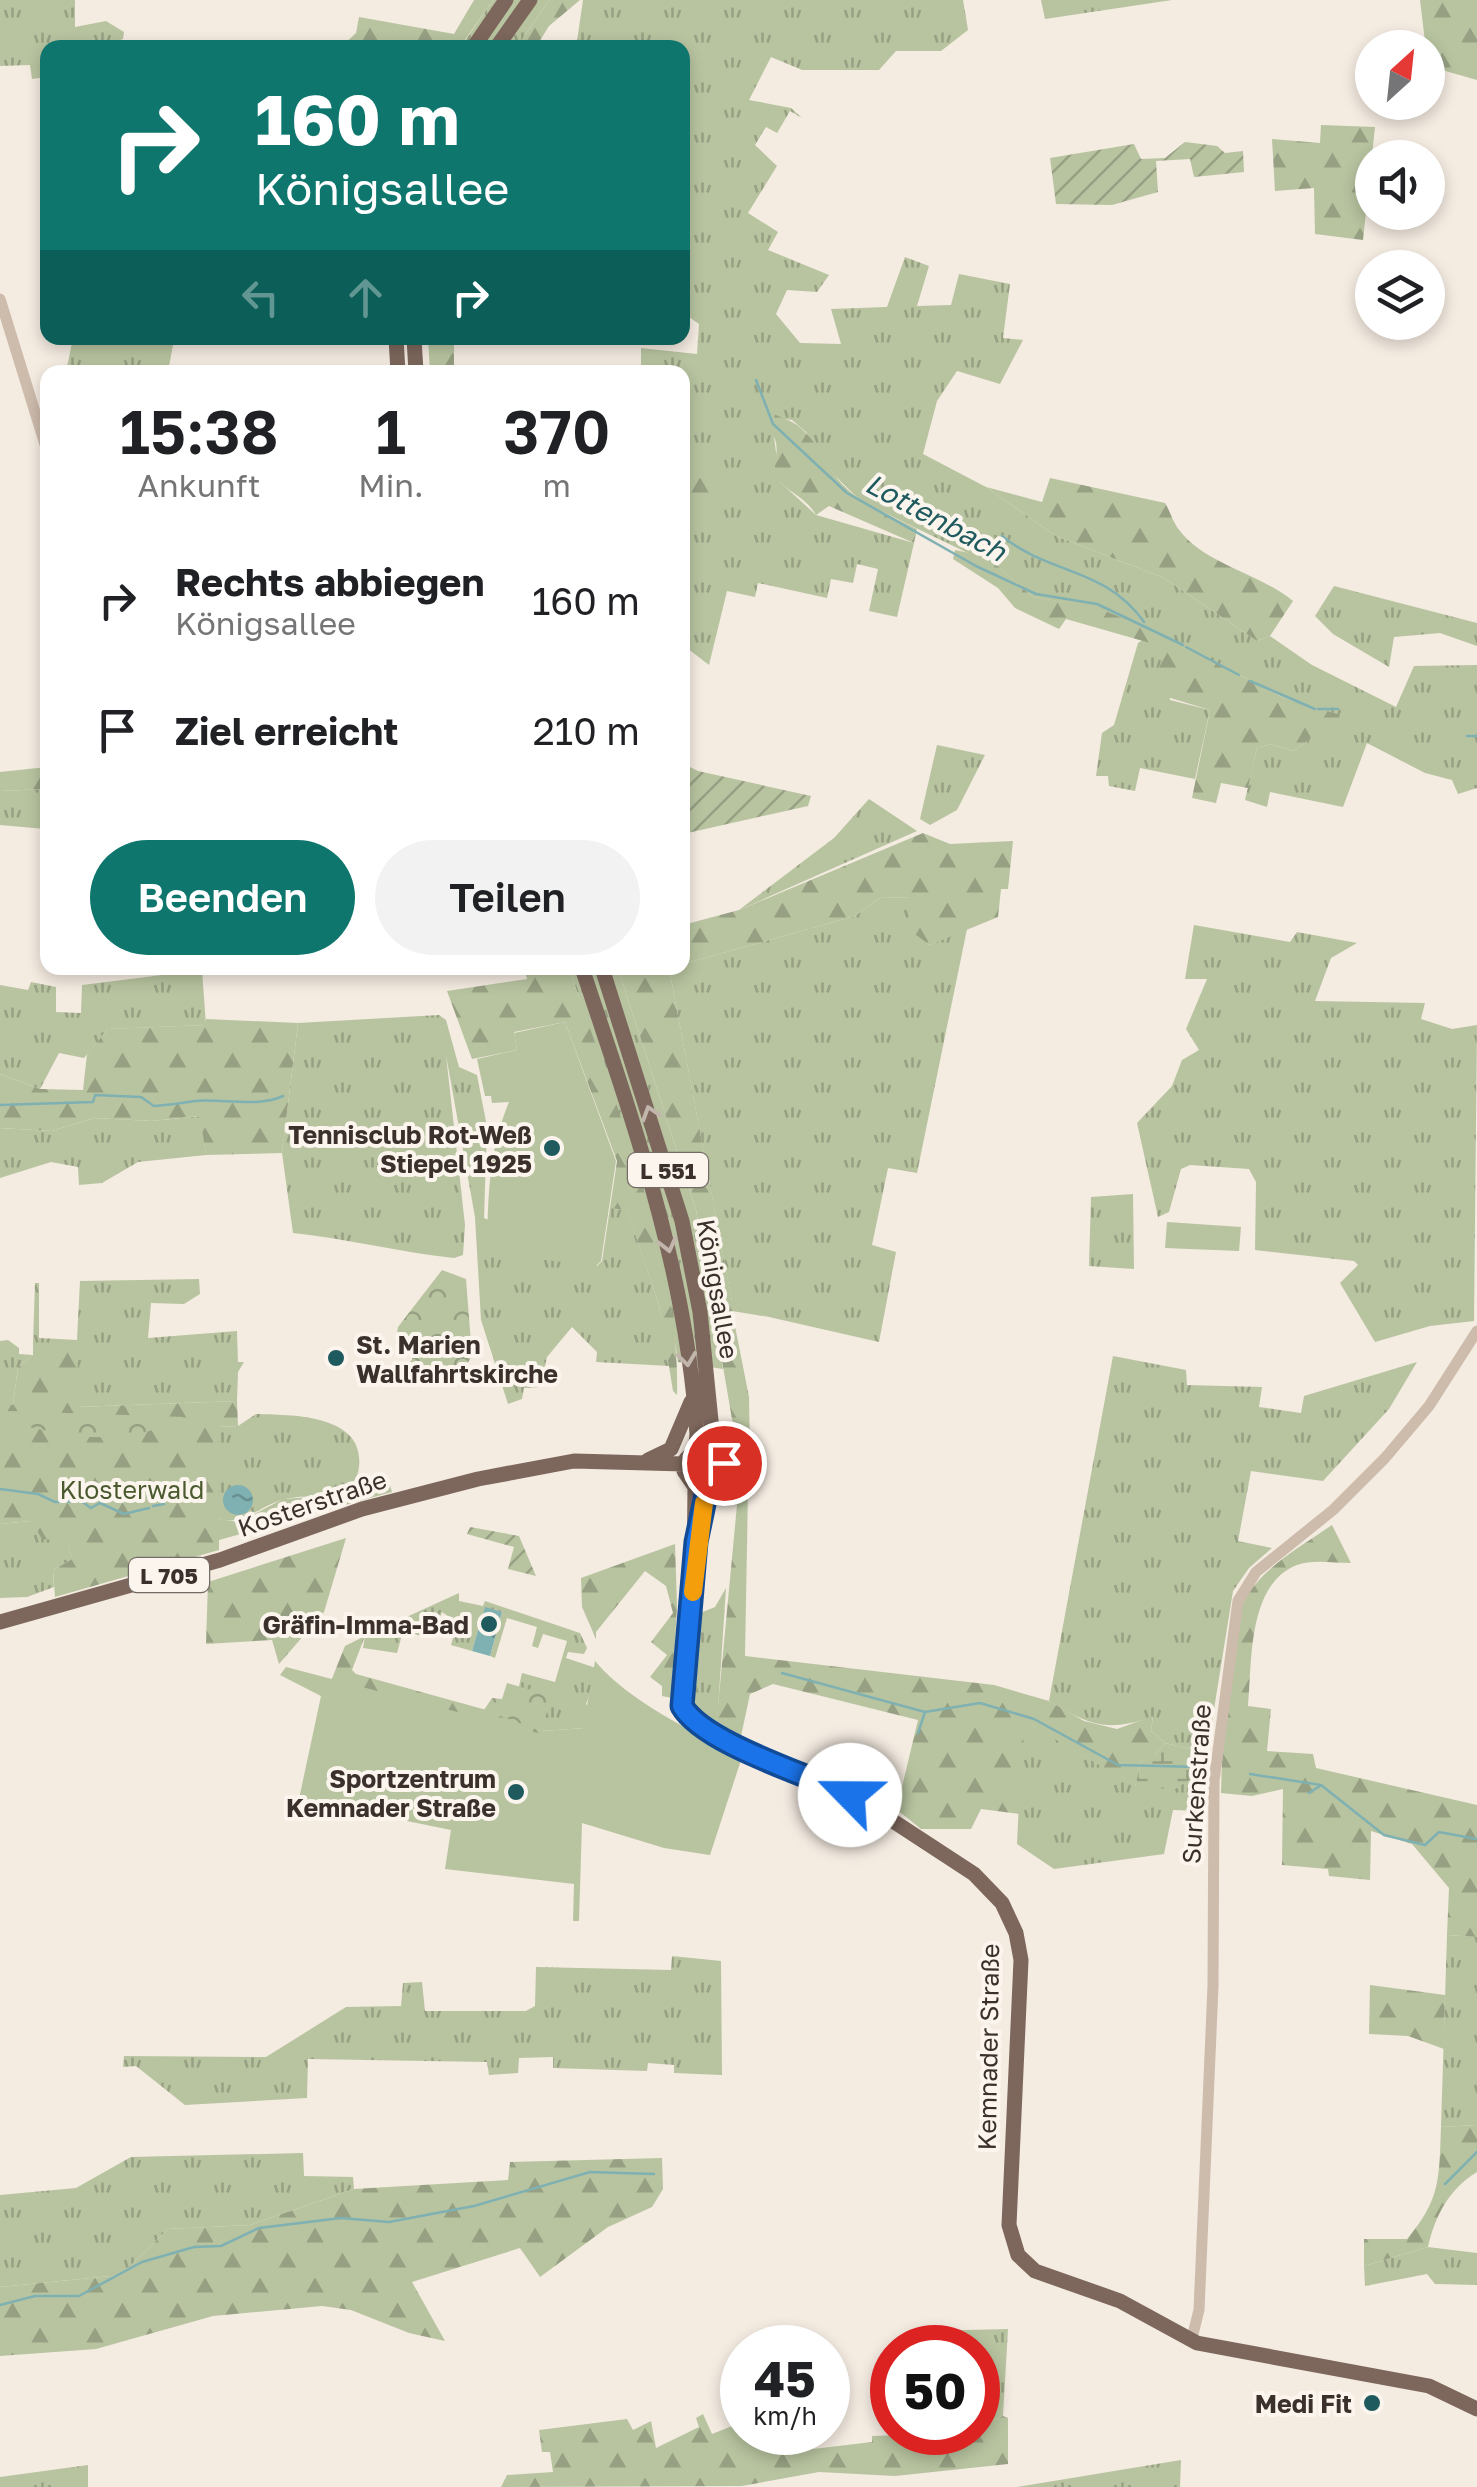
<!DOCTYPE html>
<html lang="de">
<head>
<meta charset="utf-8">
<style>
	:root { --surface:#fff; --page:#f2f2f2; --text:#202124; --muted:#757577; --accent:#0f766e }
	body { margin:0; font-family:"Golos Text",sans-serif; background:var(--page); color:var(--text); height:100vh; display:flex; flex-direction:column; font-size:38px; white-space:nowrap }
	* { box-sizing:border-box; margin:0 }
	p { font-size:32px; color:var(--muted) }
	.icon { flex:none; width:55px; height:55px; fill:none; stroke:currentColor; stroke-width:2; stroke-linecap:round; stroke-linejoin:round }
	.map { position:relative; flex:1; overflow:hidden }
	.sheet { position:absolute; left:40px; top:365px; width:650px; height:610px; display:flex; flex-direction:column; background:var(--surface); border-radius:20px; box-shadow:0 5px 15px #0003 }
	.sheet>* { flex:none }
	.hud { position:absolute; left:40px; top:40px; width:650px; height:305px; border-radius:20px; box-shadow:0 5px 15px #0003; background:#0f766e; color:#fff; overflow:hidden }
	.needle { width:65px; rotate:27deg }
	.tools { position:absolute; left:1355px; top:30px; display:grid; gap:20px }
	.tools a { display:grid; place-items:center; width:90px; height:90px; border-radius:50%; background:var(--surface); box-shadow:0 5px 15px #0003; font-size:50px }
	.speed { position:absolute; left:720px; top:2325px; display:flex; gap:20px; font-size:50px; font-weight:700; text-align:center }
	.speed>* { display:grid; place-content:center; width:130px; height:130px; border-radius:50%; background:var(--surface); box-shadow:0 5px 15px #0003; line-height:1 }
	.speed small { font-size:25px; font-weight:400 }
	.speed .limit { border:15px solid #d22; background:#fff; color:#111 }
	.pin { position:absolute; display:grid; place-items:center; width:85px; height:85px; color:#fff; margin:-42px; border:5px solid #fff; border-radius:50%; box-shadow:0 2px 10px #0007 }
	.me { position:absolute; width:110px; margin:-55px; rotate:293deg; stroke-linejoin:round; filter:drop-shadow(0 0 8px #0008) }
	.turn { display:flex; align-items:center; gap:35px; height:210px; padding:0 50px; font-size:45px }
	.turn .icon { width:130px; height:130px; stroke-width:2.5 }
	.turn b { display:block; font-size:70px; line-height:85px }
	.lanes { display:flex; align-items:center; height:95px; padding:0 50px; background:#0003; justify-content:center; gap:50px; direction:ltr }
	.lanes .off { opacity:.35 }
	.eta { display:flex; justify-content:space-evenly; align-items:center; height:170px; text-align:center }
	.eta b { font-size:60px; font-weight:600; line-height:70px }
	.button { display:flex; gap:20px; margin-top:auto; padding:20px 50px }
	.button a { flex:1; height:115px; border-radius:60px; background:var(--accent); color:#fff; font-size:40px; font-weight:600; line-height:115px; text-align:center }
	.button a+a { background:var(--page); color:var(--text) }
	ul { padding:0; list-style:none }
	li { display:flex; align-items:center; gap:30px; height:130px; padding:0 50px }
	li div { flex:1 }
	li b { display:block; font-size:38px }
	li em { font-style:normal }
	.map>svg:first-child { display:block }
</style>
</head>
<body>
<div class="map">
<svg width="1477" height="2487" viewBox="0 0 1477 2487">
	<defs>
		<pattern id="grass-tufts" width="24" height="20" patternUnits="userSpaceOnUse" patternTransform="scale(2.5)"><rect width="24" height="20" fill="#b8c4a0"/><path d="M3 7l-1-3M5 7V3M7 7l1-3M15 17l-1-3M17 17v-4M19 17l1-3" fill="none" stroke="#97a083"/></pattern>
		<pattern id="forest-firs" width="22" height="20" patternUnits="userSpaceOnUse" patternTransform="scale(2.5)"><rect width="22" height="20" fill="#b8c4a0"/><path d="M5 1l3.5 6h-7zM16 11l3.5 6h-7z" fill="#97a083"/></pattern>
		<pattern id="wetland-marsh" width="20" height="14" patternUnits="userSpaceOnUse" patternTransform="scale(2.5)"><rect width="20" height="14" fill="#b8c4a0"/><path d="M1 5h8M5 5V1M11 12h8M15 12V8" fill="none" stroke="#97a083"/></pattern>
		<pattern id="park-crowns" width="20" height="18" patternUnits="userSpaceOnUse" patternTransform="scale(2.5)"><rect width="20" height="18" fill="#b8c4a0"/><path d="M2 6a3 3 0 1 1 6 0M12 15a3 3 0 1 1 6 0" fill="none" stroke="#97a083"/></pattern>
		<pattern id="garden-furrows" width="10" height="10" patternUnits="userSpaceOnUse" patternTransform="scale(2.5)"><rect width="10" height="10" fill="#b8c4a0"/><path d="M-1 1l2-2M0 10L10 0M9 11l2-2" fill="none" stroke="#97a083"/></pattern>
		<pattern id="water-ripples" width="26" height="14" patternUnits="userSpaceOnUse" patternTransform="scale(2.5)"><rect width="26" height="14" fill="#7fb0b2"/><path d="M2 4q2-2 4 0t4 0M15 11q2-2 4 0t4 0" fill="none" stroke="#699091"/></pattern>
	</defs>
	<rect width="100%" height="100%" fill="#f4ebe1"/>
	<!-- grass -->
	<path fill="url(#grass-tufts)" d="M0 0H75V27L106 21 124 32 123 39 104 47 48 48 47 77 32 79 30 65 0 66Z
		M493 0H549L517 47 460 48Z
		M583 0H963L968 30 941 51H896L879 70H802L771 57 749 100 791 108 802 118 790 111 777 133 766 127 755 145 777 166 748 213 778 232 768 250 829 275 817 292 787 290 776 314 800 343 841 344 831 309 887 307 905 257 929 266 917 306 951 305 959 274 1010 284 1003 338 1023 340 1000 384 957 371 937 401 923 454 986 487 1056 536 1164 578 1257 641 1270 636 1312 665 1396 707 1414 666 1477 665V788L1458 794 1452 780 1425 773 1367 743 1343 807 1270 792 1267 807 1245 800 1257 748 1270 744 1294 751 1340 715 1284 698 1158 632 1069 603 1033 597 1001 569 862 502 834 475 806 432 792 420 777 418 763 408 761 430 774 437 780 482 816 515 914 543 897 617 869 611 878 569 857 564 853 583 831 579 827 598 758 583 755 597 727 591 709 665 683 645 682 372H641V348L697 354 699 324 682 312V48H576Z
		M1041 0H1172L1045 19Z
		M73 338H149L173 345 168 372H66Z
		M1334 586 1477 623V646L1440 633 1394 637 1389 667 1333 634 1315 616Z
		M1144 639 1164 647 1170 700 1210 710 1195 779 1140 768 1135 791 1109 786 1108 776H1096L1102 733 1114 725 1138 643Z
		M937 745 985 755 957 810 930 825 920 819Z
		M47 789 45 829 0 825V791Z
		M869 799 917 831 739 910 834 838Z
		M881 897 912 898 929 945 967 929 917 1173 888 1168 872 1245 896 1252 879 1342 769 1317 732 1302 669 968H682L683 964 855 916Z
		M1194 925 1290 942 1297 932 1357 943 1331 958 1315 1001 1425 1003 1421 1019 1452 1029 1477 1025 1474 1321 1430 1326 1375 1342 1340 1283 1358 1265 1354 1261 1255 1250 1256 1182 1249 1169 1190 1165 1181 1169 1169 1212 1158 1217 1137 1123 1172 1086 1182 1060 1199 1050 1186 1029 1207 979H1185Z
		M569 968H618L696 1210 723 1369 678 1362C659 1227 612 1097 569 968Z
		M202 970 206 1025 108 1029 84 1058 59 1053 40 1089 0 1074V985L28 990 31 982 56 987V1012L81 1013 82 985Z
		M439 1015 446 1020 459 1067 477 1075 487 1127 484 1218 597 1266 602 1261 610 1208 627 1209 659 1305 670 1366 596 1362 597 1352 572 1327 547 1357 540 1387 524 1388 522 1399 508 1404 481 1320 475 1217 446 1055 465 1225 463 1255 454 1258C399 1252 348 1239 293 1233L282 1153 298 1023Z
		M201 1116 206 1155 138 1162 102 1183 79 1185 78 1167 51 1162 0 1178V1128L52 1131 94 1118 152 1121Z
		M1133 1194 1134 1269 1089 1266 1091 1197Z
		M199 1279 200 1294 184 1304 151 1303 148 1338 237 1331 238 1362H244L238 1372 237 1401 76 1407 33 1343 35 1283H39V1338L77 1340 80 1281Z
		M8 1340 19 1348V1354L33 1355 18 1367 13 1405H0V1341Z
		M1113 1356 1186 1370 1187 1385 1262 1387 1259 1407 1301 1413 1304 1396 1417 1362 1389 1409 1323 1481 1251 1471 1238 1541 1272 1548 1249 1568 1233 1591 1207 1753 1204 1811 1173 1810 1164 1854 1054 1869 1017 1844 1023 1720 1136 1786 1200 1775 1207 1753 1165 1743 1151 1731 1153 1717C1106 1732 1091 1726 1049 1701Z
		M256 1414C292 1415 365 1414 359 1467 358 1478 352 1486 342 1491 324 1499 301 1494 282 1500 257 1507 244 1526 218 1519V1427L238 1426Z
		M31 1521 67 1540 72 1559 53 1570 54 1587 27 1597 0 1598V1524Z
		M726 1588 718 1709 716 1727 686 1709 700 1613 715 1607Z
		M459 1593V1601L483 1606 485 1601 580 1633 587 1648 584 1654 568 1652 566 1658 599 1669 586 1704 590 1709 586 1728 541 1731 512 1717 522 1673 555 1682 567 1641 543 1634 538 1648 532 1646 537 1627 507 1618 495 1658 490 1656 502 1612 485 1608 472 1651 451 1645 457 1622 442 1612 440 1617 431 1615 425 1637 403 1631 397 1653 363 1648 365 1636Z
		M1447 1935 1477 1937V2125L1441 2127Z
		M672 1956 721 1961 722 2075 674 2073V2065L648 2063 647 2071 553 2068V2057L519 2058 518 2073 489 2075 487 2062 308 2059 307 2098 185 2105 136 2066 123 2067 124 2056 266 2057 346 2007 401 2006 403 1983 422 1982 425 2011H526L535 2006 536 1967 671 1970Z
		M303 2153 304 2176 353 2177 354 2189 250 2225 168 2229 121 2275 0 2287V2195L76 2188 131 2157Z
		M1428 2247 1477 2253V2285L1435 2284 1427 2274 1365 2286 1364 2266Z
		M1008 2329 1003 2416 978 2427V2348L927 2347 926 2337 933 2335 925 2331Z
		M1181 2460 1180 2487H1017Z
		M88 2465V2487H0V2477Z"/>
	<!-- forest -->
	<path fill="url(#forest-firs)" d="M474 0H493L460 47H341L356 33 359 17 454 34Z
		M549 0H580L549 26 536 47H517Z
		M1420 0H1477V80L1428 66Z
		M1321 125 1375 127 1363 240 1315 234 1314 188 1275 191 1272 139 1320 143Z
		M428 338H454V372H430Z
		M762 407C775 417 790 418 802 429 816 442 823 458 833 473 853 502 887 514 917 529L914 543 829 506 816 515C806 498 793 495 780 482 768 470 782 453 774 437L760 431Z
		M716 472 727 478 683 517V480Z
		M1050 478 1165 503C1170 511 1173 523 1180 531 1205 564 1261 574 1293 601L1270 636 1257 641 1164 578 1056 536 986 487 1042 502Z
		M976 547 1033 597 1092 606 1158 632 1284 698 1341 715 1294 751 1270 744 1257 748 1248 788 1221 783 1216 803 1192 798 1210 710 1154 693 1164 647 1066 619 1059 629 1015 608 998 588 953 559 955 550 970 553Z
		M47 767V789L0 791V772Z
		M923 833 950 844 1013 841 1008 889H1001L998 917 930 945 912 932 908 906 911 898 881 897 855 916 683 964V925L739 910Z
		M524 968H569C612 1096 681 1261 677 1395L673 1391 659 1305 627 1210 610 1208 617 1161 565 1022 514 1032 517 1050 472 1059 447 991 527 979Z
		M618 968H669L732 1301 769 1317 732 1311 749 1397 750 1450 737 1448 696 1210Z
		M206 1019 298 1023 282 1153 206 1155 200 1116 152 1121 94 1118 52 1131 0 1128V1074L40 1089 83 1090 87 1054 108 1029 205 1025Z
		M33 1343 78 1344 77 1407 237 1401 238 1426 218 1427V1519L239 1522 283 1499 327 1496 389 1482 392 1492 219 1540V1550L55 1597 53 1570 72 1559 67 1541 42 1539 31 1521 0 1524V1405H13L18 1367 33 1355Z
		M739 1484 748 1491 745 1656 994 1685 1049 1701 1084 1721 1117 1729 1153 1716 1151 1731 1165 1743 1154 1756H1143L1135 1786 1024 1721 1021 1814 981 1809 971 1829H921L891 1805 902 1787 918 1720 773 1684 750 1694 741 1736 716 1727Z
		M1332 1525 1351 1563C1334 1563 1312 1559 1297 1565 1247 1584 1252 1664 1248 1706L1271 1709 1267 1751 1313 1754 1316 1768 1477 1805V1937L1447 1935 1449 1888 1412 1844 1371 1831 1370 1880 1329 1876 1328 1869 1282 1865 1283 1789 1252 1796 1221 1793C1222 1756 1229 1628 1244 1601 1262 1567 1302 1546 1332 1525Z
		M346 1538 324 1612 279 1664 272 1640 206 1644 208 1582Z
		M675 1544 677 1606 672 1698 662 1696V1686L650 1677 667 1655 651 1642 673 1613 666 1586 645 1571 596 1632V1639L582 1607 581 1578Z
		M365 1636 352 1670 356 1674 512 1717 541 1731 586 1728 583 1748 327 1691 345 1646Z
		M1370 1985 1445 1995 1444 2049 1408 2036 1369 2034Z
		M1477 2125V2172C1449 2189 1435 2216 1428 2247L1364 2266V2239H1407C1441 2199 1439 2178 1441 2127Z
		M662 2158 663 2189 652 2207 608 2227 540 2277 520 2248 412 2282 445 2341 409 2333 351 2310 322 2306 213 2316 96 2349 0 2356V2287L121 2275 168 2229 250 2225 354 2189 508 2180 510 2162Z
		M703 2414 712 2434 742 2422V2432L801 2433 813 2449 872 2442V2436L978 2432V2421L979 2427 1003 2416 1008 2418V2464L895 2476 819 2472 742 2486 501 2487 507 2475 553 2472 550 2452H542L539 2430 627 2419 633 2430 651 2421 656 2448 699 2427 696 2418Z"/>
	<!-- wetland -->
	<path fill="url(#wetland-marsh)" d="M1165 1743 1207 1753 1203 1771 1174 1790 1135 1786 1143 1755 1154 1756Z"/>
	<!-- park -->
	<path fill="url(#park-crowns)" d="M442 1270 466 1279 472 1356 467 1364 393 1378 391 1374 412 1360 413 1347 395 1345 398 1327Z
		M9 1411 184 1417C119 1451 68 1435 0 1421V1413Z
		M507 1683 552 1696 541 1731 484 1710 492 1698 502 1699Z"/>
	<!-- garden -->
	<path fill="url(#garden-furrows)" d="M1185 142 1217 146 1225 153 1243 151 1244 172 1194 177 1190 159 1156 161 1158 192 1112 205 1056 204 1050 158 1134 144 1141 159 1165 158Z
		M682 763 698 771 811 796 808 806 683 834Z
		M470 1527 519 1536 536 1576 508 1569 514 1547 467 1534Z"/>
	<!-- pitch -->
	<path fill="#b8c4a0" d="M565 1022 616 1161 601 1261 596 1266 487 1253C488 1199 488 1152 509 1102L492 1103 491 1096H485L477 1059 517 1050 514 1033Z
		M1167 1222 1241 1227 1239 1251 1165 1248Z
		M595 1661C630 1703 695 1732 742 1757L710 1855 664 1848 582 1823 579 1921H573L574 1884 445 1869 451 1830 299 1799 321 1696 280 1675 286 1667 580 1744Z"/>
	<!-- water -->
	<path fill="url(#water-ripples)" d="M223 1500a15 15 0 1 1 30 0a15 15 0 1 1-30 0Z
		M485 1607 502 1612 490 1656 472 1651Z"/>
	<g fill="none" stroke-linecap="round" stroke-linejoin="round">
		<!-- stream -->
		<path stroke="#7fb0b2" stroke-width="2.5" d="M756 380 773 424 847 493 976 566 1036 594 1097 604 1183 645
			M1002 536C1050 575 1105 567 1144 622
			M1186 647 1239 675
			M1250 681 1315 709
			M1318 709H1338
			M1467 736H1477
			M0 1105 93 1102 95 1095 141 1097 154 1106C168 1105 182 1103 195 1101 221 1098 258 1108 283 1096
			M0 1489 38 1494 55 1502 81 1501 91 1508 100 1503 124 1514 149 1508
			M153 1506 164 1504
			M782 1673 925 1712 980 1703 1034 1719 1118 1765 1199 1767
			M918 1733 925 1712
			M1250 1774 1321 1785 1384 1835 1425 1845 1439 1832 1477 1839
			M1309 1793 1320 1786
			M1445 2184 1477 2152
			M0 2305 35 2296H79L142 2262 194 2247 221 2246 259 2228 341 2218 389 2222 474 2206 590 2172 654 2174"/>
		<!-- minor -->
		<path stroke="#cdbbac" stroke-width="11" d="M0 299 48 454
			M1193 2334 1199 2310 1213 1986 1214 1781 1238 1601 1256 1572 1333 1510 1385 1458 1429 1406 1477 1331"/>
		<!-- major -->
		<path stroke="#7d675c" stroke-width="15" d="M473 48 506 0
			M496 48 530 0
			M396 338 398 372
			M414 338 416 372
			M582 968C633 1121 687 1272 697 1435L695 1450 686 1459 684 1471 695 1487 714 1488 724 1476 725 1463 714 1450H695
			M602 968 682 1221 700 1312 714 1450
			M648 1460 671 1449 691 1402
			M695 1487 694 1583 681 1697 686 1713 735 1745 870 1806 974 1874 1002 1903 1016 1933 1021 1960 1009 2225 1018 2255 1035 2271 1120 2301 1197 2343 1429 2386 1477 2409
			M0 1622 220 1560 362 1509 478 1479 574 1461 684 1464"/>
	</g>
	<!-- one-way arrows -->
	<defs><path id="oneway-chevron" d="M-2-3.5L2.5 0L-2 3.5" fill="none" stroke-width="1.6" stroke-linecap="round" stroke-linejoin="round" transform="scale(2.5)"/></defs>
	<g stroke="#c2b5ac">
		<use href="#oneway-chevron" transform="translate(650 1113) rotate(-108)"/>
		<use href="#oneway-chevron" transform="translate(668 1245) rotate(76)"/>
		<use href="#oneway-chevron" transform="translate(687 1359) rotate(83)"/>
	</g>
	<g fill="none" stroke-linecap="round" stroke-linejoin="round">
		<!-- route casing -->
		<g stroke="#114b97" stroke-width="25">
			<path id="route" d="M724 1463 722 1481 707 1490 696 1542 682 1706C704 1744 810 1775 850 1795"/>
		</g>
		<!-- route -->
		<use href="#route" stroke="#1a73e8" stroke-width="18"/>
		<!-- slow -->
		<path stroke="#f59e0b" stroke-width="18" d="M693 1592 704 1503"/>
	</g>
	<!-- markers -->
	<g fill="#1f5a5e" stroke="#fbf5ee" stroke-width="4">
		<circle cx="552" cy="1148" r="10"/>
		<circle cx="336" cy="1358" r="10"/>
		<circle cx="489" cy="1624" r="10"/>
		<circle cx="516" cy="1792" r="10"/>
		<circle cx="1372" cy="2403" r="10"/>
	</g>
	<g text-anchor="middle" dominant-baseline="central" stroke-width="8" stroke-linejoin="round" paint-order="stroke">
		<!-- shield labels -->
		<g fill="#fbf5ee" stroke="#756b66" stroke-width="2.5">
			<rect x="628" y="1153" width="80" height="34" rx="8"/>
			<rect x="129" y="1558" width="80" height="34" rx="8"/>
		</g>
		<g font-size="22" font-weight="bold" fill="#3b302b">
			<text x="668" y="1170">L 551</text>
			<text x="169" y="1575">L 705</text>
		</g>
		<!-- poi labels -->
		<g font-size="25" font-weight="bold" fill="#3b302b" stroke="#fbf5ee" text-anchor="end">
			<text x="532" y="1134">Tennisclub Rot-Weß<tspan x="532" dy="29">Stiepel 1925</tspan></text>
			<text x="356" y="1344" text-anchor="start">St. Marien<tspan x="356" dy="29">Wallfahrtskirche</tspan></text>
			<text x="469" y="1624">Gräfin-Imma-Bad</text>
			<text x="496" y="1778">Sportzentrum<tspan x="496" dy="29">Kemnader Straße</tspan></text>
			<text x="1352" y="2403">Medi Fit</text>
		</g>
		<!-- street labels -->
		<g font-size="25" fill="#3b302b" stroke="#fbf5ee">
			<text transform="translate(718 1289) rotate(80)">Königsallee</text>
			<text transform="translate(312 1503) rotate(-19)">Kosterstraße</text>
			<text transform="translate(1196 1784) rotate(-86)">Surkenstraße</text>
			<text transform="translate(988 2047) rotate(-89)">Kemnader Straße</text>
		</g>
		<!-- park labels -->
		<g font-size="25" fill="#4a5a2e" stroke="#fbf5ee">
			<text x="132" y="1489">Klosterwald</text>
		</g>
		<!-- water labels -->
		<g font-size="28" font-style="italic" fill="#1f5a5e" stroke="#fbf5ee">
			<text transform="translate(936 517) rotate(28)">Lottenbach</text>
		</g>
	</g>
</svg>
<div class="tools">
<a><svg class="needle" viewBox="-14 -14 28 28"><path d="M0-13l5 13h-10z" fill="#e53935"/><path d="M0 13l5-13h-10z" fill="#757577"/></svg></a>
<a><svg class="icon" aria-label="sound" viewBox="0 0 24 24"><path d="M4 9h4l5-4v14l-5-4H4zM17 9q2 3 0 6"/></svg></a>
<a><svg class="icon" aria-label="layers" viewBox="0 0 24 24"><path d="M12 4l9 5-9 5-9-5zM3 14l9 5 9-5"/></svg></a>
</div>
<div class="speed"><div>45<small>km/h</small></div><div class="limit">50</div></div>
<div class="pin" style="left:724px;top:1463px;background:#d93025"><svg class="icon" aria-label="arrive" viewBox="0 0 24 24"><path d="M6 21V4h12l-3 4 3 4H6"/></svg></div>
<svg class="me" style="left:850px;top:1795px" viewBox="-20 -20 40 40"><circle r="19" fill="#fff"/><path d="M0-13L10 11 0 6-10 11z" fill="#1a73e8"/></svg>
<div class="hud">
<div class="turn"><svg class="icon" aria-label="right" viewBox="0 0 24 24"><path d="M7 20v-9h11M14 6l5 5-5 5"/></svg><div><b>160 m</b>Königsallee</div></div>
<div class="lanes"><svg class="icon off" aria-label="left" viewBox="0 0 24 24"><path d="M17 20v-9H6M10 6l-5 5 5 5"/></svg><svg class="icon off" aria-label="ahead" viewBox="0 0 24 24"><path d="M12 20V5M6 11l6-6 6 6"/></svg><svg class="icon" aria-label="right" viewBox="0 0 24 24"><path d="M7 20v-9h11M14 6l5 5-5 5"/></svg></div>
</div>
<section class="sheet">
<div class="eta">
<div><b>15:38</b><p>Ankunft</p></div>
<div><b>1</b><p>Min.</p></div>
<div><b>370</b><p>m</p></div>
</div>
<ul>
<li><svg class="icon" aria-label="right" viewBox="0 0 24 24"><path d="M7 20v-9h11M14 6l5 5-5 5"/></svg><div><b>Rechts abbiegen</b><p>Königsallee</p></div><em>160 m</em></li>
<li><svg class="icon" aria-label="arrive" viewBox="0 0 24 24"><path d="M6 21V4h12l-3 4 3 4H6"/></svg><div><b>Ziel erreicht</b></div><em>210 m</em></li>
</ul>
<div class="button"><a>Beenden</a><a>Teilen</a></div>
</section>
</div>
</body>
</html>
